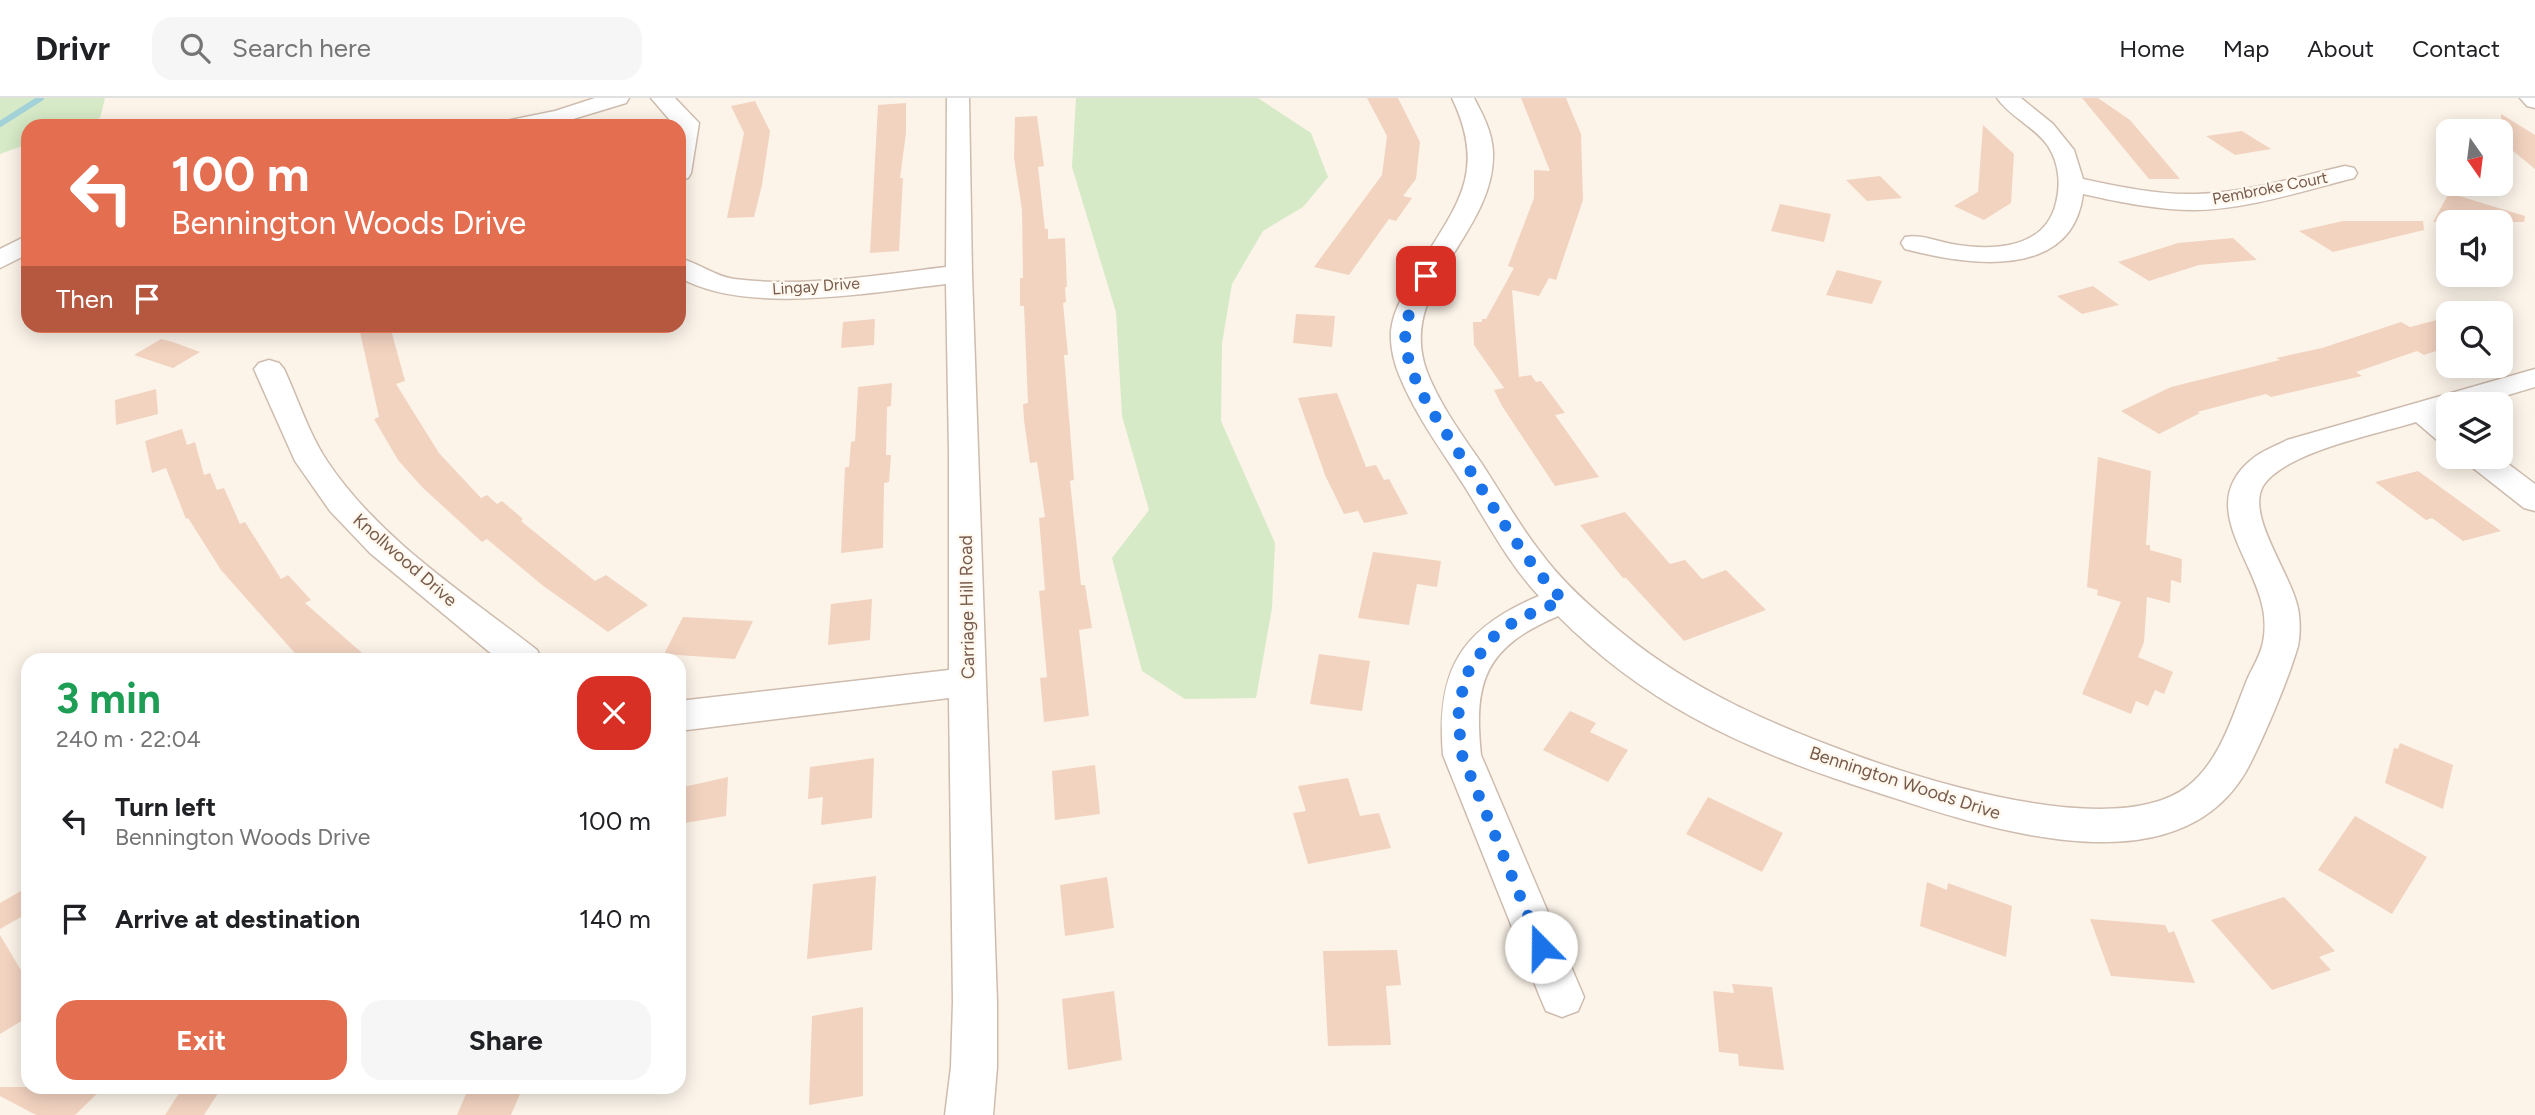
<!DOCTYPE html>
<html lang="en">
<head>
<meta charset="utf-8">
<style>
	:root { --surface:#fff; --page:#f6f6f6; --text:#202124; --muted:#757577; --line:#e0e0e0; --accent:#e46e50 }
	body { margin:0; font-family:Figtree,sans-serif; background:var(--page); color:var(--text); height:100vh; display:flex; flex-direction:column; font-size:26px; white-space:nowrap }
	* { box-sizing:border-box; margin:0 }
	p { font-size:23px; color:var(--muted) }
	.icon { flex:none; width:38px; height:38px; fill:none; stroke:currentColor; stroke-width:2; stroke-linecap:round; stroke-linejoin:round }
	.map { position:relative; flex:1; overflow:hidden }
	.details { position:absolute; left:21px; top:555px; width:665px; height:441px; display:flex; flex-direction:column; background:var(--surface); border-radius:21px; box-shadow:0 4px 18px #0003 }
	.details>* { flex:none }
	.top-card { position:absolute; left:21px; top:21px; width:665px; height:214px; border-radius:21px; box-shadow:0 4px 18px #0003; background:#e46e50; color:#fff; overflow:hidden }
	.needle { width:46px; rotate:166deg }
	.tools { position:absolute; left:2436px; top:21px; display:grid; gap:14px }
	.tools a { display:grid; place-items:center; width:77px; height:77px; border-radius:14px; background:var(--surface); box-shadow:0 4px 18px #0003; font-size:35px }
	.pin { position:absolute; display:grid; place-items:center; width:60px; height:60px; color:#fff; margin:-30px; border-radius:14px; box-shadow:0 4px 10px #0006 }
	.me { position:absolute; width:77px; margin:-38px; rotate:338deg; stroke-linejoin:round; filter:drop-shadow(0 0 5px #0008) }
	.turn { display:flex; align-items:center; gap:24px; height:147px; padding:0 35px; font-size:32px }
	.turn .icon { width:91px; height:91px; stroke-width:2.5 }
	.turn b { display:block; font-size:49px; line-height:60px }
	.then { display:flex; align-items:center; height:66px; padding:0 35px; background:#0003; gap:14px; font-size:26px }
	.round { display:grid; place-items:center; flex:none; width:74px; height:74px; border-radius:21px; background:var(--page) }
	.overview { display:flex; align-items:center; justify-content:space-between; height:119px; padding:0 35px }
	h1 { font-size:42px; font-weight:700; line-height:52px; color:#1e9e55 }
	.action { display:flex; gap:14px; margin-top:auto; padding:14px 35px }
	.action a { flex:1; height:80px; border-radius:21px; background:var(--accent); color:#fff; font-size:28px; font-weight:700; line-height:80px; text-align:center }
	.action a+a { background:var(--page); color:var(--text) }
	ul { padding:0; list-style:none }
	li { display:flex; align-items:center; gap:21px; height:98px; padding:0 35px }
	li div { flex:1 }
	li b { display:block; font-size:26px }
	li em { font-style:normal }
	header { display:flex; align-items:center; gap:42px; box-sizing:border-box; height:98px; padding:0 35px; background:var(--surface); border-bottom:2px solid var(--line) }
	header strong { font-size:33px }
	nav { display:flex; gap:38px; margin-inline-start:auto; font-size:24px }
	.search { width:490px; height:63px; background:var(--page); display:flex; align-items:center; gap:18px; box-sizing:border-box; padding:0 24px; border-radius:21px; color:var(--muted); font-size:26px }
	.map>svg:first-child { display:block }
</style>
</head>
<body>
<header>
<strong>Drivr</strong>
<div class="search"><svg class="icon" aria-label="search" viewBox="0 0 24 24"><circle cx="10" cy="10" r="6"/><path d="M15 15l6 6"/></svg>Search here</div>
<nav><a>Home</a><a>Map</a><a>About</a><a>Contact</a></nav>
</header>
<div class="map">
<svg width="2535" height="1017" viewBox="0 0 2535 1017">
	<rect width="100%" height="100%" fill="#fcf4e9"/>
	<!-- green -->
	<path fill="#d6eac7" d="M0 0H105L100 20 77 28H28V46L0 56Z
		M1076 0H1258L1311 35 1328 79 1303 109 1263 133 1232 186 1222 245 1221 323 1275 445 1272 510 1256 600 1185 601 1142 573 1112 460 1149 412 1122 318 1116 214 1072 69Z"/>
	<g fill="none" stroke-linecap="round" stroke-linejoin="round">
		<!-- stream -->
		<path stroke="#a3d1d8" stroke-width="6" d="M0 26 41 0"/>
	</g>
	<!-- building -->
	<path fill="#f2d3c0" d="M1367 0H1398L1420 44 1416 81 1403 98 1412 100 1396 123 1389 121 1349 177 1314 169 1382 77 1387 38Z
		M1521 0H1566L1581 36 1583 102 1556 182 1549 180 1539 198 1512 192 1519 279 1531 277 1536 284 1541 283 1565 315 1555 317 1599 379 1555 388 1502 308 1494 292 1504 290 1474 247 1473 224H1482V221H1486L1514 170 1508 168 1534 100V72L1550 73Z
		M2082 0H2098L2130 22 2180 81H2149Z
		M755 3 770 33 762 87 754 119 727 120 744 35 731 8Z
		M906 5V35L900 80H903L899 153 870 155 878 7Z
		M2501 16 2535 37V71L2501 43Z
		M1037 18 1044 68 1038 69 1045 131H1048V141L1065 140 1067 189H1065L1066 204 1063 205 1068 257H1064L1074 382 1070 383 1081 487H1085L1092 530 1079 532 1089 618 1044 624 1040 580 1047 579 1039 493 1045 492 1039 420 1045 419 1037 364 1030 365 1024 322 1023 306 1028 305 1024 208H1020V180H1023L1022 112 1014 60 1015 19Z
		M1983 27 2014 56 2011 105 1984 122 1954 108 1978 94Z
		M2242 33 2271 51 2235 57 2206 38Z
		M1880 78 1902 100 1867 103 1846 82Z
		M2449 95 2525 118 2524 124H2433Z
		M1780 106 1831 116 1824 144 1771 133Z
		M2343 123H2423L2424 132 2333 154 2299 133Z
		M2233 140 2257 162 2199 167 2149 183 2118 164 2178 145Z
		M1837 172 1882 183 1872 206 1826 197Z
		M2093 188 2119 207 2082 216 2057 198Z
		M1296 216 1335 218 1332 249 1293 245Z
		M2448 219V249L2424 257 2417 253 2356 274 2362 278 2271 299 2266 296 2197 314 2200 315 2159 336 2121 313 2171 289 2280 262 2276 260 2322 250 2401 224 2410 229Z
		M875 221 874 247 841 250 843 224Z
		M353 228H390L405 283 396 286 439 355 481 400 487 397 497 406 502 403 523 421 521 423 595 483 606 477 648 507 608 534 542 487 487 441 482 444 423 390 398 362 374 321 379 319 360 234Z
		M161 241 173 244 200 254 173 270 134 257Z
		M892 285 891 308 887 309 886 357H891L889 384 884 385 883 450 841 455 845 369H849L851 344 855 343 858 289Z
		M156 291 158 316 116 327 115 302Z
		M1337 295 1366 369 1376 367 1384 382 1389 381 1408 416 1364 425 1358 413 1344 416 1325 377 1298 300Z
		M182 331 187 347 195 344 204 377 210 375 217 392 224 390 240 426 245 424 281 481 288 477 311 502 305 505 370 562H301L221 472 188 420 186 421 166 370 152 375 145 343Z
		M2098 359 2151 373 2146 447H2150V452L2182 461 2181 485 2171 482 2170 505 2147 499 2144 544 2138 559 2173 574 2164 596 2155 592 2148 608 2136 603 2131 616 2082 596 2121 504 2097 497 2098 492 2087 489Z
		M2418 373 2501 433 2463 443 2432 420 2426 422 2375 384Z
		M1625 414 1670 466 1685 462 1702 481 1726 472 1766 512 1684 543 1626 480H1623L1580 427Z
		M1373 454 1441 463 1437 489 1417 486 1409 527 1358 520Z
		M872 501 870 542 828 547 831 506Z
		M683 519 753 523 735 561 664 556Z
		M1319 556 1370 563 1362 613 1310 606Z
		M1570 613 1596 625 1590 634 1628 652 1608 684 1543 652Z
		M2400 645 2453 667 2443 711 2385 685 2394 650 2398 651Z
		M874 660 872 720 821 727 823 699 808 701 810 669Z
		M1095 667 1100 716 1055 722 1052 673Z
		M728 679 726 718 679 726V690Z
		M1348 680 1360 718 1379 715 1391 750 1308 766 1293 715 1306 713 1298 688Z
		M1708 699 1783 735 1762 774 1686 736Z
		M2355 718 2427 759 2392 816 2318 772Z
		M876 778 872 852 807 861 813 786Z
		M1107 779 1114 830 1065 838 1060 787Z
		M1927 784 1947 792 1948 785 2012 808 2006 859 1920 828Z
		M28 789V815L0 831V805Z
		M2284 799 2335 853 2319 859 2331 872 2272 892 2211 822Z
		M2090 821 2165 827 2169 835 2174 833 2195 885 2111 878Z
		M0 837 28 884V919L0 936Z
		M1397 852 1401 887 1386 888 1391 947 1328 948 1323 853Z
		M1732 886 1772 889 1784 972 1739 968 1738 956 1719 954 1713 893 1734 895Z
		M1114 893 1122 962 1068 972 1062 901Z
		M863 909V998L809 1007 812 918Z
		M0 989H104L75 1017H36L0 998Z
		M183 989H222L204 1017H165Z
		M469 989H523L511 1017H457Z"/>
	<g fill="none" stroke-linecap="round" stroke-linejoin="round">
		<!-- minor casing -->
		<g stroke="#cebcae" stroke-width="3">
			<path id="minor" d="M595 0H629L626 5 550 28H502L506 23 555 13Z
				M651 0H675L699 25 691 75 688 80 679 82V28H675Z
				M947 0H969L972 176 997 904V969L993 1017H945L951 969 953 904 949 600 679 633V603L949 572V355L946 186C872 194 745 218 679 179V160C699 165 714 178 734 181 804 190 876 177 946 169Z
				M1452 0H1474C1483 17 1492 34 1493 54 1496 136 1395 189 1427 274 1440 307 1462 337 1482 366 1501 395 1519 427 1541 455 1560 481 1585 504 1610 525 1643 553 1680 578 1718 598 1809 647 2098 759 2188 688 2220 663 2232 619 2247 582 2252 570 2261 557 2263 544 2265 535 2265 521 2263 511 2254 460 2197 407 2251 362 2261 353 2276 348 2287 342L2535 271V289L2478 306H2448V315L2444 316 2448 320V345L2437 342 2416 324C2378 336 2284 354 2263 388 2245 420 2296 481 2299 517 2300 526 2300 539 2298 548 2288 582 2267 632 2251 664 2186 796 1995 733 1888 698 1821 677 1754 653 1692 619 1643 592 1598 558 1558 518 1486 549 1473 582 1481 657L1584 899 1578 913 1562 919 1546 913 1540 899 1443 657C1436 573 1460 531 1539 498 1509 466 1488 426 1465 389 1442 353 1416 318 1400 279 1394 265 1390 248 1391 233 1393 213 1404 196 1413 179 1452 112 1490 79 1452 0Z
				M1997 0H2021L2053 26 2074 52 2083 81C2120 89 2158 97 2196 96 2247 95 2296 79 2345 68L2354 70 2357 75 2354 80C2302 93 2249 111 2195 112 2157 112 2119 104 2083 96 2072 184 1965 167 1905 151L1901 145 1905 139C1920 136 1936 143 1952 146 1991 153 2045 152 2056 105 2061 86 2059 65 2048 48 2034 28 2010 19 1997 0Z
				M2520 0H2535V10L2527 8Z
				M28 137V156L0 170V151Z
				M269 262 279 265 284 271C298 301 309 336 327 363 379 441 464 495 537 552L542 562H499L370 455 330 413 295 363 254 271 259 265Z
				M2463 359H2499L2535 386V413L2524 410 2468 366Z"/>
		</g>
		<!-- minor -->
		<use href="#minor" fill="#fff" fill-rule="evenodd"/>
	</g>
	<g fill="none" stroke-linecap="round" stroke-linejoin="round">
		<!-- route -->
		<path stroke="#1a73e8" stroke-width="12" stroke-dasharray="0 21.6" d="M1426 178C1415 201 1402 222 1406 249 1412 290 1443 329 1464 363 1495 411 1523 461 1563 502L1518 521 1492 540 1471 568 1464 583 1458 619 1462 657 1541 849"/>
	</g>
	<g text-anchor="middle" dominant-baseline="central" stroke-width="5" stroke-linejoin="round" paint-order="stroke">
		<!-- far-street labels -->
		<g font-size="16" fill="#775b4c" stroke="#fff8ef">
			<text transform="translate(2270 90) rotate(-11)">Pembroke Court</text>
			<text transform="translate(816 188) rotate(-4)">Lingay Drive</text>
		</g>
		<!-- street labels -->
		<g font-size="18" fill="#775b4c" stroke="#fff8ef">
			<text transform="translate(405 462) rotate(41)">Knollwood Drive</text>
			<text transform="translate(967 509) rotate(-91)">Carriage Hill Road</text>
			<text transform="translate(1905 685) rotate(18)">Bennington Woods Drive</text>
		</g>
	</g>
</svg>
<div class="tools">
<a><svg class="needle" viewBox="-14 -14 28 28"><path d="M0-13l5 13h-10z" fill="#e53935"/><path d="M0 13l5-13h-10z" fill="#757577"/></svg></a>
<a><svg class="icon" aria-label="sound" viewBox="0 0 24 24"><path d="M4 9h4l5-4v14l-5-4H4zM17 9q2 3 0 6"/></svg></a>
<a><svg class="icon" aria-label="search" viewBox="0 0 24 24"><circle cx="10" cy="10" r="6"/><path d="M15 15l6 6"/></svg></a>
<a><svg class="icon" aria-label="layers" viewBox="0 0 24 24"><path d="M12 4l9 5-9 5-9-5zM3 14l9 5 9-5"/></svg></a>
</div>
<div class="pin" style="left:1426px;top:178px;background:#d93025"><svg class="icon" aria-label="arrive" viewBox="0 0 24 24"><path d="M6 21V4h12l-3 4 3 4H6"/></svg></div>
<svg class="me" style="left:1541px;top:849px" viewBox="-20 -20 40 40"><circle r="19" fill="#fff"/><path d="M0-13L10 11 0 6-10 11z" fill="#1a73e8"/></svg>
<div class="top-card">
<div class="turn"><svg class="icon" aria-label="left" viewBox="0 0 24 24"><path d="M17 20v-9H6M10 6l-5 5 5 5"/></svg><div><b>100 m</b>Bennington Woods Drive</div></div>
<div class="then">Then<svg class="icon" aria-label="arrive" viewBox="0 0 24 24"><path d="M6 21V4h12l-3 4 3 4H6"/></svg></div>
</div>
<section class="details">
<div class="overview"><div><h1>3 min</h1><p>240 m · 22:04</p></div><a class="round" style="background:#d93025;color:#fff"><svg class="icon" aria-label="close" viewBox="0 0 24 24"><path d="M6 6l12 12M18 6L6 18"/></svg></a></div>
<ul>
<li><svg class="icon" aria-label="left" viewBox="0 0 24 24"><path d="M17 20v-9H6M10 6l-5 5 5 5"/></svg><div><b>Turn left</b><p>Bennington Woods Drive</p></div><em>100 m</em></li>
<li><svg class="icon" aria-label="arrive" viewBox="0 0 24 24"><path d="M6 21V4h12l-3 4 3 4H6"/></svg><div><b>Arrive at destination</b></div><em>140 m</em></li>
</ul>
<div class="action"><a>Exit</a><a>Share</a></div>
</section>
</div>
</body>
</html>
